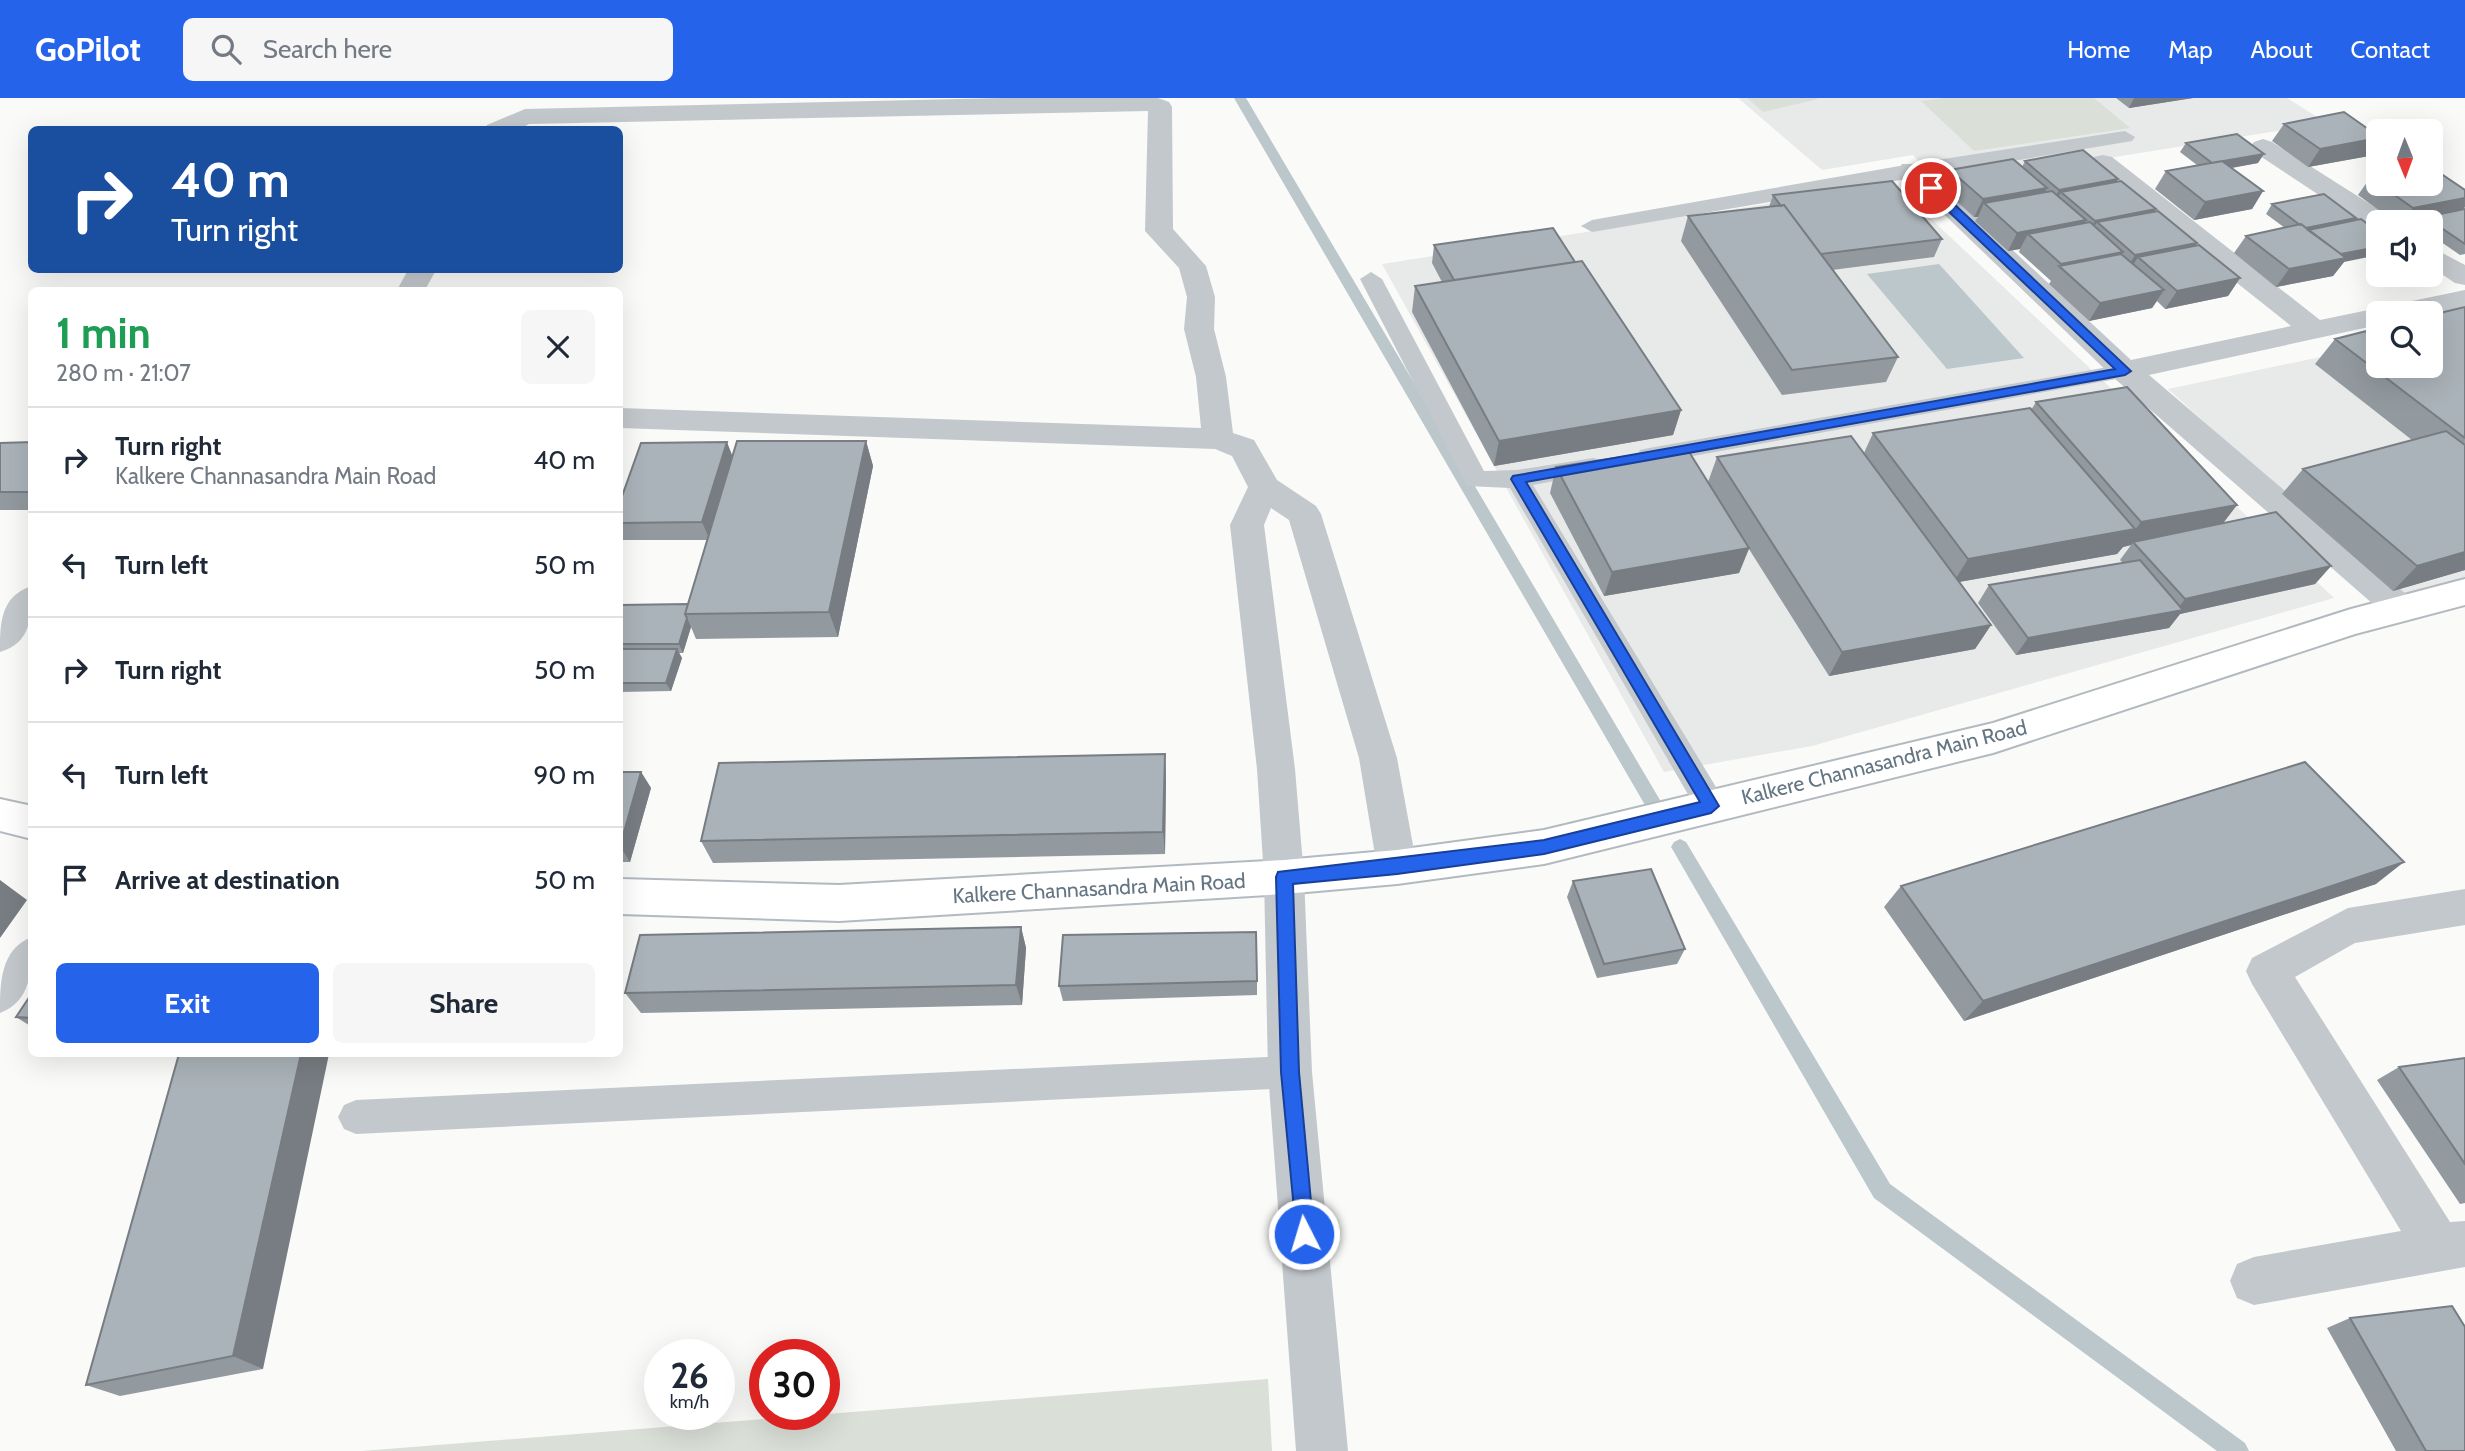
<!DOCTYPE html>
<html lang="en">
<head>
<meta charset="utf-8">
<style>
	:root { --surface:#fff; --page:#f6f6f7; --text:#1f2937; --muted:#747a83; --line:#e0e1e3; --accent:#2563eb }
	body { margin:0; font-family:Cabin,sans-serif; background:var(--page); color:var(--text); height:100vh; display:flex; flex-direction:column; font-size:26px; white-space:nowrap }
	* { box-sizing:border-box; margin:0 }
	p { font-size:23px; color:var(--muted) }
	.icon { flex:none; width:38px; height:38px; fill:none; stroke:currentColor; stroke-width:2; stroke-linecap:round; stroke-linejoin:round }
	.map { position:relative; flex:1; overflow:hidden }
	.panel { position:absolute; left:28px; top:189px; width:595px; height:770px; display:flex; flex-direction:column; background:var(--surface); border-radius:10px; box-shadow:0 7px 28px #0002 }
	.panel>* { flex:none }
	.top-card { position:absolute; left:28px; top:28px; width:595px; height:147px; border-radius:10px; box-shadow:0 7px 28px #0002; background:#1a4fa0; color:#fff; overflow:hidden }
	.needle { width:46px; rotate:179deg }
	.controls { position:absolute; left:2366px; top:21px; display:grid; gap:14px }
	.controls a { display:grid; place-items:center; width:77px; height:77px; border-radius:10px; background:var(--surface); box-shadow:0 7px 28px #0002; font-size:35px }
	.speed { position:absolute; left:644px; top:1241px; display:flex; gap:14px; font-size:35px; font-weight:700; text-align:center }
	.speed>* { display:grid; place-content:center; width:91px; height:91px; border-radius:50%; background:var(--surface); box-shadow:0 7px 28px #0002; line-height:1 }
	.speed small { font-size:18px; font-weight:400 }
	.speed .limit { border:10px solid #d22; background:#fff; color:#111 }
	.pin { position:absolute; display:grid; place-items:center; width:60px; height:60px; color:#fff; margin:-30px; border:4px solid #fff; border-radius:50%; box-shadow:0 2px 7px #0007 }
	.me { position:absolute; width:77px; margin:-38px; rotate:355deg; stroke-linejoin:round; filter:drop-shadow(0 0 5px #0008) }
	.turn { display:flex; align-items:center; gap:24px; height:147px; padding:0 28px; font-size:32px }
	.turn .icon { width:91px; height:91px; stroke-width:2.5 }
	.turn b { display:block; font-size:49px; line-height:60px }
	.round { display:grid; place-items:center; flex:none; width:74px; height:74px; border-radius:10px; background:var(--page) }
	.overview { display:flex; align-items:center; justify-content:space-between; height:119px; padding:0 28px }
	h1 { font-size:42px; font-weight:800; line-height:52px; color:#1e9e55 }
	.action { display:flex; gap:14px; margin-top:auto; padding:14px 28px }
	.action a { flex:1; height:80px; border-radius:10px; background:var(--accent); color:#fff; font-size:28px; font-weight:800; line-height:80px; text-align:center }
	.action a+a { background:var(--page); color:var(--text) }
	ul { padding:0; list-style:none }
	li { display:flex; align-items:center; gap:21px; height:105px; padding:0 28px; border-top:2px solid var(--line) }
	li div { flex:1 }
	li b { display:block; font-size:26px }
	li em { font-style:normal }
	header { display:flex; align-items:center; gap:42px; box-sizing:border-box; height:98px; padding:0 35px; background:var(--accent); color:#fff }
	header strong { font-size:33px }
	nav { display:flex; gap:38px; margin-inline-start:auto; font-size:24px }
	.search { width:490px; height:63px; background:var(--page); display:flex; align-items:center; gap:18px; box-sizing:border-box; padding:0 24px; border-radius:10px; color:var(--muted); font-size:26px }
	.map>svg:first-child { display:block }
</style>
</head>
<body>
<header>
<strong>GoPilot</strong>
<div class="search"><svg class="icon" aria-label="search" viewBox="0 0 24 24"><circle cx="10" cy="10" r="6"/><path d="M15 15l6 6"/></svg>Search here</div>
<nav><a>Home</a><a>Map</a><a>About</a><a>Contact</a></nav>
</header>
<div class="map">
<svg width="2465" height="1353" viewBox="0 0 2465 1353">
	<rect width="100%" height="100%" fill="#fafaf8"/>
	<!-- built -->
	<path fill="#e8e9e9" d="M1738 0H2287L2327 25 1940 87 1913 57 1822 72Z
		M1894 86 2334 500 1812 648 1664 674 1382 166Z
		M2465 228V480L2399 501 2168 291 2378 247V268H2431Z"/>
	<!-- green -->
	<path fill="#dadfd7" d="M1747 0H1816L1818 1 1763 14Z
		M1945 0H2094L2130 30 1974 53 1921 3Z
		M1268 1281 1272 1353H362Z"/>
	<!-- water -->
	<path fill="#bbc7cb" d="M1939 166 2024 260 1947 271 1867 176Z"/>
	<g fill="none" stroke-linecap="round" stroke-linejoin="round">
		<!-- stream -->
		<path fill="#bbc7cb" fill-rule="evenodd" d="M1234 0H1246L1657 697 1660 702 1657 707H1645Z
			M1680 741 1686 744 1890 1086 2245 1345 2249 1353H2217L1874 1100 1674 754 1671 749 1674 744Z"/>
		<!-- secondary casing -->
		<g stroke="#b3babf" stroke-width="4">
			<path id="secondary" d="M2465 481V507L2355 536 1993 655 1544 766 1397 786 1284 796 839 823 620 816V781L839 787 1284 762 1397 752 1544 732 1993 625 2351 511Z
				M0 701 32 708V741L0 733Z"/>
		</g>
		<!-- service -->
		<path fill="#c3c8cc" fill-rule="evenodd" d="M2125 33 2135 39 2132 43 1592 134 1581 128 1592 122 1911 66Z
			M1371 174 1382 181 1484 373 1517 372 1593 360 1602 362 1605 368 1602 374 1533 387 1722 699 1726 708 1722 717 1711 720 1700 717 1510 390 1467 388 1360 181Z
			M2125 266 2133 268 2137 273 2133 278 1649 366 1640 364 1637 358 1640 352 1649 350Z
			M32 839C32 868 33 903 0 915 0 886 0 851 32 839Z
			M1290 958 1302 963 1307 974 1302 985 1290 990 356 1036 344 1031 338 1019 344 1007 356 1002Z"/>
		<!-- minor -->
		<path fill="#c3c8cc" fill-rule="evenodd" d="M1003 0H1158L1169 4 1172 9 1173 131 1206 168 1215 199 1214 231 1226 279 1233 335 1254 342 1277 382 1316 408 1321 416 1397 660 1417 769 1411 781 1397 786 1383 781 1377 769 1359 660 1289 422 1271 410 1264 427 1295 671 1304 779 1312 974 1348 1353H1296L1268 974 1264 779 1257 671 1230 427 1248 389 1232 358 1215 351 620 330V310L1201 330 1196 279 1184 231 1187 199 1179 170 1145 133 1148 13 529 26 518 32H484L487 27 525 11Z
			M2263 41 2272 44 2389 118 2393 124H2378V132L2369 130 2254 54 2250 49 2254 44Z
			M2103 57 2112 59 2320 222 2465 192V210L2431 217 2378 215V227L2149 277 2413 502 2419 511 2413 520 2401 524 2389 520 2114 280 1898 72 1902 66H1920L2131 262 2291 228 2094 71 2090 65 2094 59Z
			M2431 149 2465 167V187L2455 185 2431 169Z
			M408 172H436L425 192H397Z
			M32 488C32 517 32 545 0 554 0 526 0 498 32 488Z
			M2465 791V827L2355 845 2295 879 2450 1124 2465 1123V1169L2254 1207 2237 1200 2230 1183 2237 1166 2254 1159 2401 1133 2252 886 2246 873 2252 860 2348 810Z"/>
		<!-- secondary -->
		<use href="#secondary" fill="#fff" fill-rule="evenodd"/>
	</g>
	<!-- wall -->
	<path fill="#929a9f" d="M2116 0H2193L2129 10Z
		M2284 26 2378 38V45L2369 58 2308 69 2272 43Z
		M2186 45 2258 65 2232 70 2263 93 2252 111 2194 122 2155 91 2166 73 2197 67 2180 54Z
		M2025 63 2117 83 2156 111 2155 113 2197 145 2195 148 2240 180 2228 198 2165 211 2157 203 2152 210 2089 223 2049 186 2051 183 2019 154 2020 151 2008 153 1975 123 1978 119H1974L1942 90 1950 72 2022 69Z
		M2370 80 2463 111H2465V156L2460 157 2431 137V124H2421V123L2395 124 2358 97Z
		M1773 97 1942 141 1934 159 1832 172 1898 259 1886 284 1782 297 1681 143 1688 118 1769 109Z
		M2272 106 2354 122 2344 164 2333 178 2276 189 2234 155 2246 138 2285 130 2266 116Z
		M1434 147 1575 164 1681 312 1673 337 1494 368 1412 214 1415 188 1442 184 1432 165Z
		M2465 209V472L2393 493 2282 396 2303 371 2412 342 2315 266 2335 241Z
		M2036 304 2223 426 2331 468 2315 486 2180 516 2169 530 2016 557 1978 505 1989 487 2123 465 2120 462 2131 447 2123 449 2117 456 1959 484 1991 527 1975 551 1829 578 1749 451 1739 475 1604 498 1550 395 1556 369 1708 384 1717 359 1864 355 1873 335 2031 312Z
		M866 343 873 368 838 539 696 541 691 529 683 555H679L682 560 671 593 620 594V507L688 506 707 442H621L620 440V404L733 359Z
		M32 344V412H0V345Z
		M1165 656 1166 679 1165 756 713 765 701 743Z
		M620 674H641L651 690 630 764H620Z
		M1573 783 1685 851 1677 866 1597 880 1567 799Z
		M2376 786 1964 923 1884 809 1901 788Z
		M1021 829 1026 850 1022 907 641 915 625 895Z
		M1257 883V897L1063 903 1059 888Z
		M32 895V929L16 919Z
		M179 956 263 1271 120 1298 86 1287Z
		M2465 960V1105L2460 1106 2377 982 2399 969Z
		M2350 1220 2465 1353H2396L2327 1230Z"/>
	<!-- shaded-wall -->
	<path fill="#777d82" d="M2134 0H2193L2129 10Z
		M2378 40V45L2369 58 2308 69 2320 51Z
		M2264 56 2258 65 2207 74 2212 65Z
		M2118 81 2108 99 2061 94 2053 109 2050 110 2059 92Z
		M2047 90 2038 108 1984 105 1978 119H1974L1983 101Z
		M2263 93 2252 111 2194 122 2205 104Z
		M2465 100V109L2460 116 2425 119 2421 123 2402 124 2413 110Z
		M2156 111 2146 129 2097 124 2088 140 2085 141 2095 123Z
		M2356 120 2350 129 2311 136 2304 130Z
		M2086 122 2076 140 2028 136 2020 151 2008 153 2017 135Z
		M2197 145 2186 163 2138 159 2129 174 2124 175 2135 157Z
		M2378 149V157L2344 164 2333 178 2276 189 2289 171 2338 157Z
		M2123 154 2113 172 2060 169 2061 166Z
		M2240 180 2228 198 2165 211 2177 193Z
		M2164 192 2152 210 2089 223 2100 205Z
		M1681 312 1673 337 1494 368 1499 343Z
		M866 343 873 368 838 539 829 514Z
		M727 344 734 362 710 442 702 424Z
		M2237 407 2218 432 2133 444 2131 447 2123 449 2117 456 1953 485 1968 461 2135 432 2141 424Z
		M1749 450 1739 475 1604 498 1612 474Z
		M2465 454V472L2393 493 2417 468Z
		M2331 468 2315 486 2180 516 2169 530 2016 557 2028 540 2175 514 2185 501Z
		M687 520 691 529 683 555 679 546Z
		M1991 527 1975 551 1829 578 1842 554Z
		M677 551 682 560 671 593 666 585Z
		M1165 656 1166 679 1165 756 1163 734Z
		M641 674 651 690 630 764 620 748Z
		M2404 764 2376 786 1964 923 1983 903Z
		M0 782 27 802 0 840Z
		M1021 829 1026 850 1022 907 1016 887Z
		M301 956H329L263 1271 233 1258Z"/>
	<!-- building -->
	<path fill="#aab3b9" stroke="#777d82" stroke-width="2" d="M2344 14 2378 38V40L2320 51 2284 26Z
		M2237 36 2264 56 2212 65 2186 45Z
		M2083 52 2118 81 2059 92 2025 63Z
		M2013 61 2047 90 1983 101 1950 72Z
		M2222 63 2263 93 2205 104 2166 73Z
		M2431 69 2465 92V100L2413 110 2379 86H2431Z
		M2378 78V85L2370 80Z
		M1892 83 1942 141 1821 156 1784 107 1781 108 1773 97Z
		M2121 83 2156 111 2095 123 2061 94Z
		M2052 93 2086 122 2017 135 1984 105Z
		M2324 96 2356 120 2306 130 2301 126 2300 127 2272 106Z
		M1784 107 1898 259 1792 272 1688 118Z
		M2465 111V146L2425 119Z
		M2158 113 2197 145 2135 157 2097 124Z
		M2361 121 2378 134V149L2341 156 2308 132Z
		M2090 124 2123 154 2061 166 2028 136Z
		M2301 126 2346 160 2289 171 2246 138Z
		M1553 130 1575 164 1454 182 1434 147Z
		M2199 147 2240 180 2177 193 2138 159Z
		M2121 156 2164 192 2100 205 2059 168Z
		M1582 163 1681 312 1499 343 1415 188Z
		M2465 209V340L2335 241 2378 230V268H2431V217Z
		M2127 289 2237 407 2141 424 2036 304Z
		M2030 310 2135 431 1968 461 1873 335Z
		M2446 333 2465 347V454L2417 468 2303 371Z
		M1851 338 1991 527 1842 554 1717 359Z
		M737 343H866L829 514 685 516Z
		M32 344V394H0V345Z
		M727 344 702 424 620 425V404L641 345Z
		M1686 349 1749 450 1612 474 1556 369Z
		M2276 414 2331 468 2185 501 2133 444Z
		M2140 462 2183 512 2028 540 1989 487Z
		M688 506 685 516 687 520 679 546H620V507Z
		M620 551H677L666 585H620Z
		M1165 656 1163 734 701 743 719 665Z
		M2305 664 2404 764 1983 903 1901 788Z
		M620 674H641L620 748Z
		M1651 771 1685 851 1604 866 1573 783Z
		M1021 829 1016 887 625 895 640 837Z
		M1256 834 1257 883 1059 888 1063 837Z
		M32 895V920L16 919Z
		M179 956H301L233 1258 86 1287Z
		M2465 960V1066L2399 969Z
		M2452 1208 2465 1229V1353H2426L2350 1220Z"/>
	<!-- route -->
	<path fill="#2563eb" stroke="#184099" stroke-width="2" d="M1927 88H1935L2131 273 2125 277 1526 384 1719 708 1711 715 1544 756 1397 776 1293 786 1299 974 1314 1136 1311 1143 1304 1146 1297 1143 1281 974 1276 779 1278 774 1544 742 1700 704 1511 381 1513 378 2115 271 1927 93Z"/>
	<g text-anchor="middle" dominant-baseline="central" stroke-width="7" stroke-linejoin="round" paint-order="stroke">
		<!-- street labels -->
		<g font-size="21" fill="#657683" stroke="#fff">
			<text transform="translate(1884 664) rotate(-14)">Kalkere Channasandra Main Road</text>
			<text transform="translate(1099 790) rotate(-3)">Kalkere Channasandra Main Road</text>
		</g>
	</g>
</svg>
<div class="controls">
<a><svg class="needle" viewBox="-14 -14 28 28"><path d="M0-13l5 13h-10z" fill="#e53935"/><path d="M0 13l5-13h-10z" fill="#747a83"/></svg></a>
<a><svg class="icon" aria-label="sound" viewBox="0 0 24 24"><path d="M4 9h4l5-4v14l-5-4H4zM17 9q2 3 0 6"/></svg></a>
<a><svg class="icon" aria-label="search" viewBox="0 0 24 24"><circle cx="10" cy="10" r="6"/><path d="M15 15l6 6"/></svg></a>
</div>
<div class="speed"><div>26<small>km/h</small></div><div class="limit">30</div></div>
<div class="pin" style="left:1931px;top:90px;background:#d93025"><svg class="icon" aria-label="arrive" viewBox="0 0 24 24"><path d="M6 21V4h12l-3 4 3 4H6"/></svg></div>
<svg class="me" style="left:1304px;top:1136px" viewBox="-20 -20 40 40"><circle r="17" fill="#2563eb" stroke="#fff" stroke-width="3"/><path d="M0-11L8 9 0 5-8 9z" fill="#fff"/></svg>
<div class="top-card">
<div class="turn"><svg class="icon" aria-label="right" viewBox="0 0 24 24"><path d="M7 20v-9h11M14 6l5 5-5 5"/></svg><div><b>40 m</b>Turn right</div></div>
</div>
<section class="panel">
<div class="overview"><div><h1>1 min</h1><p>280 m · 21:07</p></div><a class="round"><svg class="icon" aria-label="close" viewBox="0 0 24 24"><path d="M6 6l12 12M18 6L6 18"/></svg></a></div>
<ul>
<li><svg class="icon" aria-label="right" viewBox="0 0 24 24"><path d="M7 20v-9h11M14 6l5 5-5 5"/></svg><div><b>Turn right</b><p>Kalkere Channasandra Main Road</p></div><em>40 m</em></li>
<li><svg class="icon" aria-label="left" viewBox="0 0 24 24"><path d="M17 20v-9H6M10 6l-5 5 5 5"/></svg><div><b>Turn left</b></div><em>50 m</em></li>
<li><svg class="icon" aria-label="right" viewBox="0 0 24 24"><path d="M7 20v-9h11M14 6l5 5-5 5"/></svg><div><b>Turn right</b></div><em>50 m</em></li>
<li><svg class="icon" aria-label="left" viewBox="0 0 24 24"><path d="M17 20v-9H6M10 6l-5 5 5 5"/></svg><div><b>Turn left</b></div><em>90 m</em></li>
<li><svg class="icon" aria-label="arrive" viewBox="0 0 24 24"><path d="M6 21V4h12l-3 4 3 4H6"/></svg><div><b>Arrive at destination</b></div><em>50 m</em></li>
</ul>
<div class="action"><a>Exit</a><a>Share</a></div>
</section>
</div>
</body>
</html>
